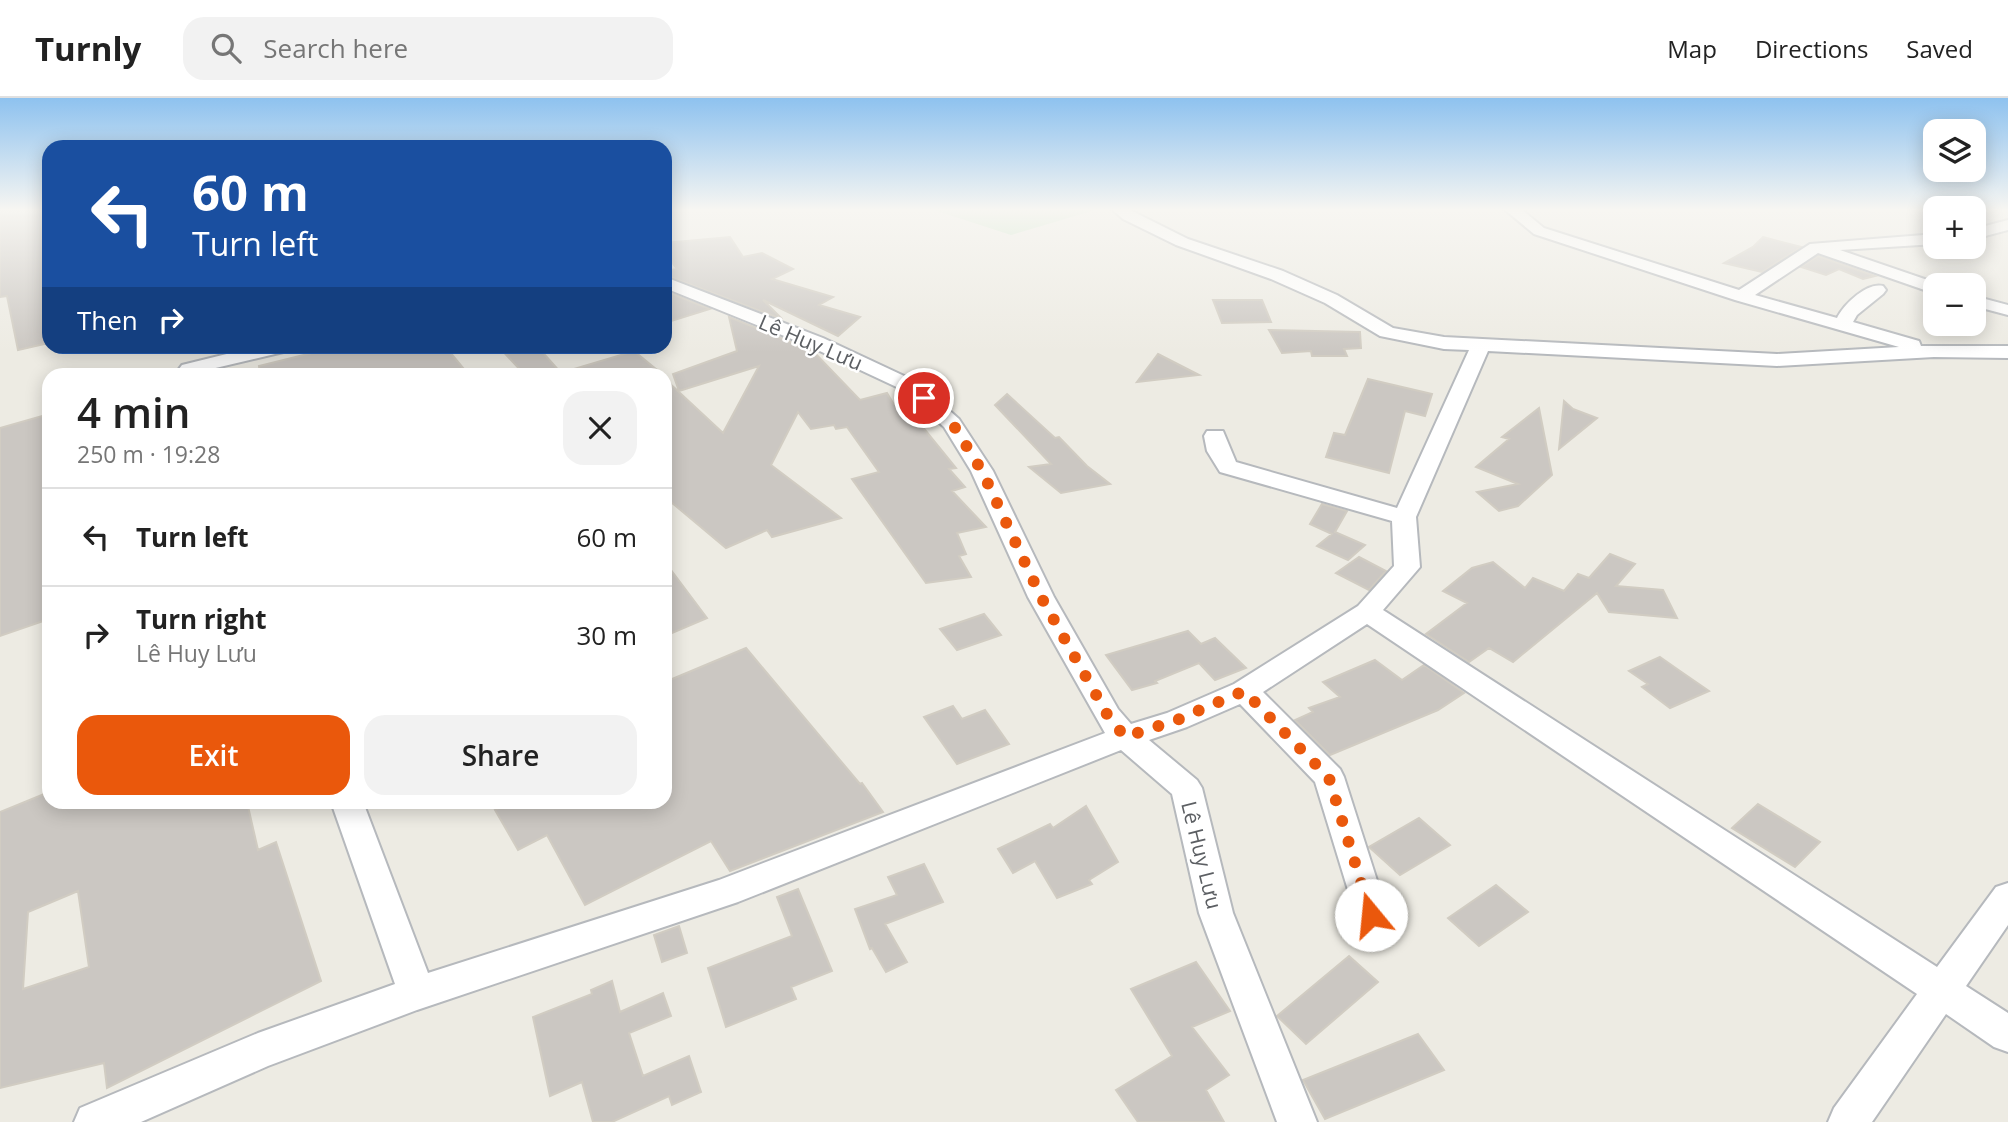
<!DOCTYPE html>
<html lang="en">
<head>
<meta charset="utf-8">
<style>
	:root { --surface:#fff; --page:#f2f2f2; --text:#222; --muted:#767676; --line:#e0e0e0; --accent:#ea580c }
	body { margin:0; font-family:"Open Sans",sans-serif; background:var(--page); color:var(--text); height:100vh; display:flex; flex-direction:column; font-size:26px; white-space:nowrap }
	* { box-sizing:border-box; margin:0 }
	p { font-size:23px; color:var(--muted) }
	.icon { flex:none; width:38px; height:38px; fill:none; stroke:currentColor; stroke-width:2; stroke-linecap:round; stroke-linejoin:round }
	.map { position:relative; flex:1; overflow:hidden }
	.details { position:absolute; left:42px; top:270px; width:630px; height:441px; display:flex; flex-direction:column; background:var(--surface); border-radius:21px; box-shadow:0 4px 18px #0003 }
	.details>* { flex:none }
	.banner { position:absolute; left:42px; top:42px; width:630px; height:214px; border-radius:21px; box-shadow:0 4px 18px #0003; background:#1a4fa0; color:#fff; overflow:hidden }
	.controls { position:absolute; left:1923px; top:21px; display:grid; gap:14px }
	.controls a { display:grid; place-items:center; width:63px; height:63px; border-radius:14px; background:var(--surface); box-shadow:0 4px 18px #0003; font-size:35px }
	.pin { position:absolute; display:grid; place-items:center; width:60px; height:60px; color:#fff; margin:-30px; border:4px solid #fff; border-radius:50%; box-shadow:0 2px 7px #0007 }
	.me { position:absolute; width:77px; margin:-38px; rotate:343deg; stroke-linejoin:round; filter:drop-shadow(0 0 5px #0008) }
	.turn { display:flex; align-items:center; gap:24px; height:147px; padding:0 35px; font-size:32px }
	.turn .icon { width:91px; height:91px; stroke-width:2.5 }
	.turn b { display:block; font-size:49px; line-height:60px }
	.then { display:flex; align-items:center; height:66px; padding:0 35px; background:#0003; gap:14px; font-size:26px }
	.round { display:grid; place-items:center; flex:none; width:74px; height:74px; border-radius:21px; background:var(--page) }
	.headline { display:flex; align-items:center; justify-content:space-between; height:119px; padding:0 35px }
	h1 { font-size:42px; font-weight:600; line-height:52px }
	.primary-button { display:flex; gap:14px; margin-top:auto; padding:14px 35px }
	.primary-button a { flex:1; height:80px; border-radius:21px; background:var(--accent); color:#fff; font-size:28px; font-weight:600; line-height:80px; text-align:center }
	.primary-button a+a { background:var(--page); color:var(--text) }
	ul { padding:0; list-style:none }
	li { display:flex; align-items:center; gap:21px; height:98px; padding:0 35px; border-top:2px solid var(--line) }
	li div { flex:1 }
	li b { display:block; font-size:26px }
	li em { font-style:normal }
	header { display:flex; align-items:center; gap:42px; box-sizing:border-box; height:98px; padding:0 35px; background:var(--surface); border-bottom:2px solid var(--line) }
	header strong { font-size:33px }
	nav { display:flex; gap:38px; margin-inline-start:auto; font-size:24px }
	.search { width:490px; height:63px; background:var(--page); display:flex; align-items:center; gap:18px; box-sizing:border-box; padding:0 24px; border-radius:21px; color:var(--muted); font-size:26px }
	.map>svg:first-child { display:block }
</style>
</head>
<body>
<header>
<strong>Turnly</strong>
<div class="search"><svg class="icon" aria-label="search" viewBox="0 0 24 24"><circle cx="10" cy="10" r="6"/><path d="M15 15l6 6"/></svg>Search here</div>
<nav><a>Map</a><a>Directions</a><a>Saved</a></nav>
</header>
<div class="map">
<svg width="2008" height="1024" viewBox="0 0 2008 1024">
	<rect width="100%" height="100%" fill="#edebe3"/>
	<!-- green -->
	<path fill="#c2e3c1" d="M931 111H1094L1095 112 1011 137Z"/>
	<!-- building -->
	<path fill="#cbc7c2" stroke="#d1ccc2" stroke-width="2" fill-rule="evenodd" d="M0 111H49V245L18 252 7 198 0 199Z
		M730 139 743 159 762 155 793 171 772 181 833 199 819 207 860 219 838 238 763 202 782 221 665 177V173L677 171 665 155V145Z
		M1763 139 1801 149 1762 174 1724 165 1753 149Z
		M1818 158 1875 178 1863 181 1839 171 1826 177 1801 169Z
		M665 193 710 211 665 225Z
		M1213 202H1262L1271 224 1222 225Z
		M729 219 813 253 860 302 887 295 893 305 913 317 956 370 949 371 965 389 952 393 986 429 957 435 966 456 959 458 971 479 926 485 852 381 879 374 847 329 836 331 834 327 811 331 798 314 771 367 841 420 772 439 767 432 726 450 665 399V281L723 335 759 268 679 293 673 276 737 253Z
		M1269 232 1360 234 1361 250 1344 251 1347 258H1312L1311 253 1282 255Z
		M340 248H445L468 276H260L259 268Z
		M498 248H537L562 276H524Z
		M634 253 662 276H574V271Z
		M1158 256 1199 277 1137 284Z
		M1368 281 1432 296 1425 318 1405 313 1389 375 1326 359 1334 335 1345 337Z
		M1007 296 1055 340 1059 339 1087 368 1110 386 1061 395 1029 369 1051 366 995 307Z
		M1564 303 1573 311 1597 320 1559 351Z
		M1539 310 1552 377 1518 408 1499 413 1477 394 1518 386 1476 369 1509 341 1502 339Z
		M49 316V521L0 538V330Z
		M1322 406 1347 413 1335 434 1365 447 1348 462 1317 448 1332 436 1310 426Z
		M1610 456 1635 466 1616 488 1663 492 1677 520 1609 514 1597 495 1513 564 1489 550 1469 564 1426 536 1467 505 1443 493 1472 470 1493 464 1525 490 1533 480 1564 493 1578 476 1589 480Z
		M1359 459 1386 473 1369 492 1336 475Z
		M665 464 707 520 665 538Z
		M984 516 1001 537 957 552 940 531Z
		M1188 533 1201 546 1215 540 1246 570 1215 582 1199 565 1155 583 1157 585 1132 592 1106 557Z
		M746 550 860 686 862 685 883 714 730 773 711 743 585 807 547 737 518 752 495 712 513 704H665V584Z
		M1660 559 1680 573 1709 593 1670 610 1642 589 1648 586 1629 573Z
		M1375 562 1402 582 1424 567 1464 595 1438 612 1330 657 1295 622 1313 614 1309 610 1340 599 1323 584Z
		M953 608 962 621 985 612 1009 646 957 666 924 619Z
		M49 694V704H247L258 752 276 744 321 883 107 990 104 965 0 990V714ZM78 793 89 869 23 891 28 814Z
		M1758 706 1820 744 1795 769 1732 730Z
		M1086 708 1118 764 1089 782 1092 786 1057 800 1035 763 1013 775 998 751 1050 726 1053 730Z
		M1419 720 1450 747 1400 777 1369 749Z
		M924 766 943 804 885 826 907 864 886 874 872 850 870 851 855 811 897 797 888 779Z
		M1496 787 1528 814 1479 848 1448 820Z
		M798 791 832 873 791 889 796 901 726 929 708 870 792 838 777 799Z
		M679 828 687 855 662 864 654 837Z
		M1349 858 1378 884 1306 946 1277 918Z
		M1196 864 1230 913 1192 929 1229 977 1206 992 1224 1024H1138L1116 992 1172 958 1131 891Z
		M612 883 620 914 663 895 671 918 629 935 643 978 689 958 701 994 672 1007 669 998 612 1024H593L582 984 550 998 533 919 592 896 591 892Z
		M1418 936 1444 972 1325 1021 1303 982Z"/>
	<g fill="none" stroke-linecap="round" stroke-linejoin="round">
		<!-- street casing -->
		<g stroke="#b6b9bd" stroke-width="4">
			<path id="street" d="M1112 111H1128L1188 141 1283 173 1337 197 1393 230 1444 239 1777 256 1899 249 1735 202 1534 136 1504 111H1521L1544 130 1739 192 1810 146 1936 136V146L1840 152 1942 187H1936V196L1818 155 1755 197 1837 220C1844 206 1867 184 1883 188L1886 192 1883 196 1857 217 1853 224 1919 243 1921 248H2008V260L1934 259 1777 268 1488 253 1416 419 1420 469 1383 512 1937 869 1996 789 2008 785V827L1966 888 2008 915V954L1994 949 1946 916 1872 1024H1828L1834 1010 1917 896 1367 526 1263 594 1340 671 1344 679 1388 817 1383 828 1371 832 1359 828 1315 684 1240 606 1187 629 1149 642 1197 682 1202 690 1233 815 1317 1024H1277L1199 815 1172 696 1121 652 738 804 417 912 268 968 141 1024H74L80 1010 258 935 395 886 331 704H363L428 875 719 782 1105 635 1028 499 971 373 944 329 903 292 809 248 665 190V179L823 240 917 284 959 321 993 373 1054 499 1118 611 1131 626 1167 615 1234 586 1358 508 1394 468 1392 423 1220 374 1207 353 1204 338 1207 333H1223L1236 364 1397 410 1469 252 1444 251 1380 238 1325 205 1271 181 1176 147 1123 121Z
				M2008 122V132L1974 141V131Z
				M1974 198 2008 207V217L1974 208Z
				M259 248H294L292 252 190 276 182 275 179 271 182 267Z"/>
		</g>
		<!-- street -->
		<use href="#street" fill="#fff" fill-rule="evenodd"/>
	</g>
	<!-- sky -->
	<linearGradient id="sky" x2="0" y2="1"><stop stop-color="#8ec2ef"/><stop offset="0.44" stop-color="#f7f6f2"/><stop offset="1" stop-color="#f7f6f2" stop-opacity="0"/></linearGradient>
	<rect width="2008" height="254" fill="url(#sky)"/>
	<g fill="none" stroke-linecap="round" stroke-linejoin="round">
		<!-- route -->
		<path stroke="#ea580c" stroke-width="12" stroke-dasharray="0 21.6" d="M924 300 952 325 982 373 1041 499 1108 618 1125 639 1177 622 1244 593 1329 680 1371 817"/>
	</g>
	<g text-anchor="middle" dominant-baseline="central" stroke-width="5" stroke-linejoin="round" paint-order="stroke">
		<!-- street labels -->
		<g font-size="21" fill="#5c5f63" stroke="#fff">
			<text transform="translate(811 244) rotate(23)">Lê Huy Lưu</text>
			<text transform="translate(1202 757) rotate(76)">Lê Huy Lưu</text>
		</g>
	</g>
</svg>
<div class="controls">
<a><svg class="icon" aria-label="layers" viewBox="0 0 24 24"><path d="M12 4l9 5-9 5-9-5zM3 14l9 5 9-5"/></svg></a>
<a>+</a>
<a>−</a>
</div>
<div class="pin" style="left:924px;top:300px;background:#d93025"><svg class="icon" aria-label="arrive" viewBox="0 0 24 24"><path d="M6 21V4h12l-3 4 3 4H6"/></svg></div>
<svg class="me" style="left:1371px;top:817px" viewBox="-20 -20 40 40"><circle r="19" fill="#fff"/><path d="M0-13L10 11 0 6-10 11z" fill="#ea580c"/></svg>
<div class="banner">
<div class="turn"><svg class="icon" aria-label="left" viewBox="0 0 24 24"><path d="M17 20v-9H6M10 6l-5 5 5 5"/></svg><div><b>60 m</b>Turn left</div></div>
<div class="then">Then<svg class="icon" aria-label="right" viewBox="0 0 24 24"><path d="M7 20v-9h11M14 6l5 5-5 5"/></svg></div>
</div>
<section class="details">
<div class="headline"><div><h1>4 min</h1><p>250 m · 19:28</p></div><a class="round"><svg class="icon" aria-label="close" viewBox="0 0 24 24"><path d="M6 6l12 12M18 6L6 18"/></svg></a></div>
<ul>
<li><svg class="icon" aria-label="left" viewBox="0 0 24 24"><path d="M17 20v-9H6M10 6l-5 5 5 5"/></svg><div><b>Turn left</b></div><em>60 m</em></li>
<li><svg class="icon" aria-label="right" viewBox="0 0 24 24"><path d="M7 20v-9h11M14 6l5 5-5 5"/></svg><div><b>Turn right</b><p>Lê Huy Lưu</p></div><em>30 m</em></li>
</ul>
<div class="primary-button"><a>Exit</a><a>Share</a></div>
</section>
</div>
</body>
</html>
